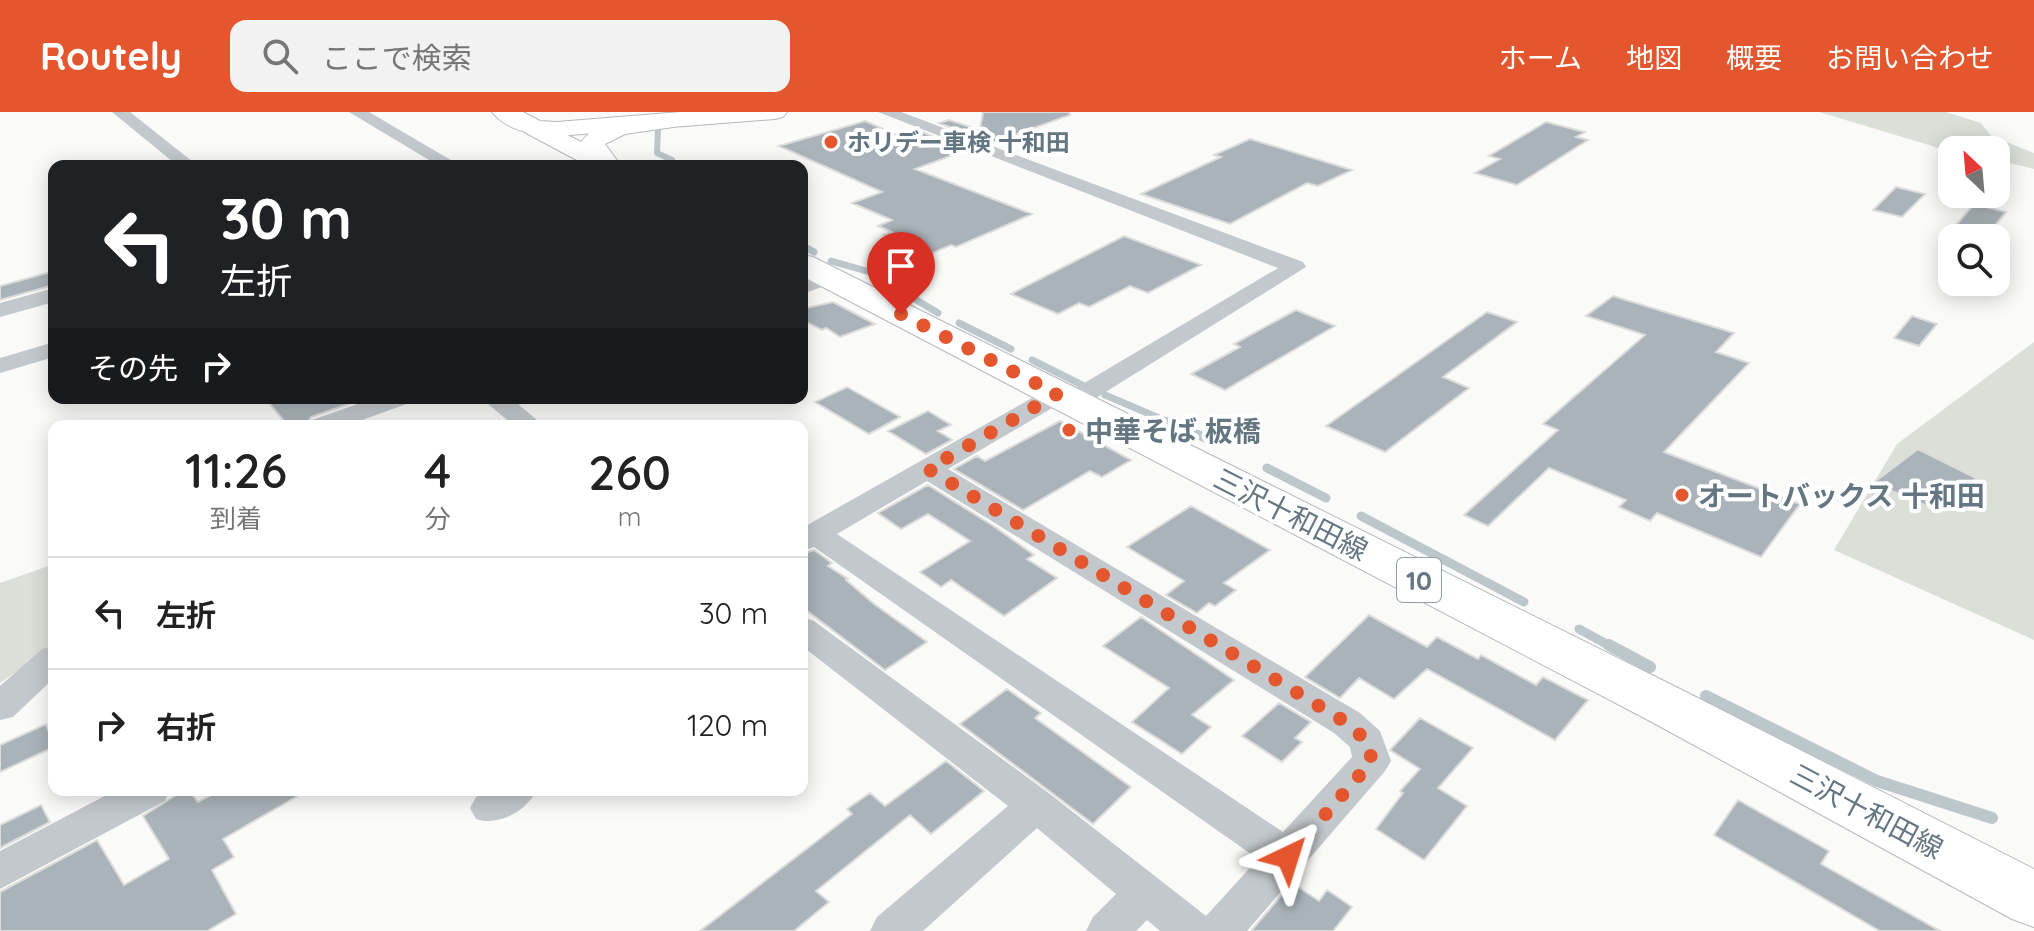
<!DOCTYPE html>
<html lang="ja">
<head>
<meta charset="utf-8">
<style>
	:root { --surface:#fff; --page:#f2f2f2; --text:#222; --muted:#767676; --line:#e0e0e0; --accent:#e4572e }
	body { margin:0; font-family:Quicksand,"Noto Sans JP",sans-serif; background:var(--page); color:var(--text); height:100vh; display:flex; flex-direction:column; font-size:30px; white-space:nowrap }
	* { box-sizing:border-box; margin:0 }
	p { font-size:26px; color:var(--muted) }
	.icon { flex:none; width:44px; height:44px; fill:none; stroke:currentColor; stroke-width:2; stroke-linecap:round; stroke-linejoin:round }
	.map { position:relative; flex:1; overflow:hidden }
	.details { position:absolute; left:48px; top:308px; width:760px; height:376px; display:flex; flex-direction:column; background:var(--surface); border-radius:16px; box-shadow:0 4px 20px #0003 }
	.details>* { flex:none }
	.guide { position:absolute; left:48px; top:48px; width:760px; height:244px; border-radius:16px; box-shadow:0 4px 20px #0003; background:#202124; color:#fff; overflow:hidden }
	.needle { width:52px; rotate:334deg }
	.controls { position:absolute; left:1938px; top:24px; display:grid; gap:16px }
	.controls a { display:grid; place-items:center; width:72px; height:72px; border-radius:16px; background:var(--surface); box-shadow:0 4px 20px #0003; font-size:40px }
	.pin { position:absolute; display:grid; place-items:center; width:68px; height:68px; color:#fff; margin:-82px -34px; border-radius:50% 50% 50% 0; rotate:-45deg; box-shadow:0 0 8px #0007 }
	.pin .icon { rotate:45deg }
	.me { position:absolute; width:88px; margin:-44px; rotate:41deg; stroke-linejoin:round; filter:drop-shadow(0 0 6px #0008) }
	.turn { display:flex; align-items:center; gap:28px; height:168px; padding:0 40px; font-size:36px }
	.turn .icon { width:104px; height:104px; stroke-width:2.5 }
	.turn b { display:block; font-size:56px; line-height:68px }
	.then { display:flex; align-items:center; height:76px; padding:0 40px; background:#0003; gap:16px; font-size:30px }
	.eta { display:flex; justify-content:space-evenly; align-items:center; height:136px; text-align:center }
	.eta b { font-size:48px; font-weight:600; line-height:56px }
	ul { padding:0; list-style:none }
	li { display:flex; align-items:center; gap:24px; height:112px; padding:0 40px; border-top:2px solid var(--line) }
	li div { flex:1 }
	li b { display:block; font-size:30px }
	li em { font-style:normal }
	header { display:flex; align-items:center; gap:48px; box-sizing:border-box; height:112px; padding:0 40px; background:var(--accent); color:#fff }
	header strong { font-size:38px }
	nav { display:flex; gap:44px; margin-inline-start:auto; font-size:28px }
	.search { width:560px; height:72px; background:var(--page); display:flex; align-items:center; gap:20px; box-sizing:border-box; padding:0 28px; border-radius:16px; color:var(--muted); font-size:30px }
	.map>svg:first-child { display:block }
</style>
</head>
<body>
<header>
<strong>Routely</strong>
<div class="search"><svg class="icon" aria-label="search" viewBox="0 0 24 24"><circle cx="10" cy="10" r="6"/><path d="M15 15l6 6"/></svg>ここで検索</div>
<nav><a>ホーム</a><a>地図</a><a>概要</a><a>お問い合わせ</a></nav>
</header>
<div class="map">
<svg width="2034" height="819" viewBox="0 0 2034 819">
	<rect width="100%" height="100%" fill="#fafaf8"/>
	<!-- green -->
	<path fill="#dadfd7" d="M1819 0H1946L1981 11 1991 24 2034 41V57L1996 48V38L1952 40Z
		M2034 230V528L1834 438 1897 332Z
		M54 452V534L0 571V471Z"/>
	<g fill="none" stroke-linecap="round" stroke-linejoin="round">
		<!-- stream-far3 -->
		<path stroke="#bbc7cb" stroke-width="6" d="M658 17 657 41 672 48
			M802 134 809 137"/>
		<!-- stream-far2 -->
		<path stroke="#bbc7cb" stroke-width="7" d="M805 135 814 140
			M831 149 870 160 938 201
			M959 211 1011 237
			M1032 248 1082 273
			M1105 283 1173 312"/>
		<!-- stream-far1 -->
		<path stroke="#bbc7cb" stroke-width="9" d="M1168 310 1215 330
			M1267 356 1326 386
			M1361 404 1524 490
			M1579 517 1612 535"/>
		<!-- stream -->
		<path stroke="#bbc7cb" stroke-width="12" d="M1609 533 1650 555
			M1706 584 1877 669 1992 706"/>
	</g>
	<!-- building -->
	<path fill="#aab3b9" stroke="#dcdcda" stroke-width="2" d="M983 0H1069L1070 3 992 31 939 11 949 8 980 18Z
		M865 9 899 24 917 18 967 38 915 57 1032 102 956 135 951 133 928 143 884 123 892 120 878 114 892 108 852 91 882 80 779 34Z
		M1546 10 1585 20 1576 25 1588 28 1517 73 1475 61 1500 47 1489 44Z
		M1250 27 1352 58 1318 74 1307 71 1230 112 1141 82 1221 45 1214 43Z
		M1896 75 1925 82 1902 105 1873 98Z
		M1974 92 2006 100 1985 126 1952 118Z
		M1124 124 1201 153 1148 181 1130 174 1089 195 1079 191 1058 202 1011 182Z
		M54 159V173L0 188V174Z
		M1613 184 1734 221 1716 240 1749 251 1664 340 1800 392 1761 445 1657 401 1650 409 1619 395 1626 388 1549 356 1488 414 1464 403 1558 318 1543 312 1645 223 1586 204Z
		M833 190 875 212 840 225 826 216 822 218 802 208V197Z
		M1296 198 1335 214 1225 278 1191 262 1240 235 1234 232Z
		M1487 200 1517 210 1443 265 1469 276 1385 340 1326 314Z
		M1912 204 1937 212 1919 234 1894 226Z
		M847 275 900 305 869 322 815 290Z
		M265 286H354L357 289 311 305 305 314H288Z
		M928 299 951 313 938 319 952 328 926 342 888 319Z
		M1060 309 1131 348 1102 365 1090 359 1023 398 954 357 977 344 985 349Z
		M1918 337 1976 366 1941 400 1873 371Z
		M928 373 995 415 1034 443 1027 447 1057 466 1004 504 951 468 941 475 920 460 970 429 928 402 901 417 878 401Z
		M1191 394 1270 438 1224 471 1236 478 1215 494 1209 491 1197 501 1166 483 1184 469 1127 435Z
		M814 438 832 451 828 454 848 467 846 468 874 492 927 530 885 558 802 495V442Z
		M1369 503 1427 535 1437 525 1478 547 1481 543 1536 573 1543 565 1588 588 1555 628 1427 557 1394 587 1359 566 1340 586 1305 565Z
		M1141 505 1234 568 1192 603 1211 615 1182 642 1132 610 1169 576 1103 534Z
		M1007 577 1041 601 1035 606 1131 675 1093 712 960 612Z
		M1279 591 1311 610 1295 626 1302 630 1282 650 1242 624Z
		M1420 606 1473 636 1438 676 1467 694 1424 748 1376 717 1403 681 1400 679 1420 657 1390 638Z
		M46 612 54 635 0 660V633Z
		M946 649 984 679 931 722 910 703 816 779 829 790 794 819H700L852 702 847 697 870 681 885 694Z
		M184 678H189L198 690 220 678H308L223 727 234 745 212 758 236 802 207 819H0V780L97 728 124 773 169 747 143 704Z
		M1738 688 1829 739 1821 752 1940 819H1880L1714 723Z
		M41 693 50 710 0 736V713Z
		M1292 771 1319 789 1327 778 1352 795 1333 819H1251Z"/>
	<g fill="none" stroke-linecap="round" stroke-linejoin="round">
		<!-- primary casing -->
		<g stroke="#b5babe" stroke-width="2">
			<path id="primary" d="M664 3 673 5 676 10 673 15 625 22 605 32 621 54H588L526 21 523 16 526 11H544L581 30C600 5 636 6 664 3Z
				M802 143 813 145 1688 581 2034 757V815L2012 807 1650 609 802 164Z"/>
		</g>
		<!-- highway casing -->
		<g stroke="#b4b9bd" stroke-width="2">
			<path id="highway" d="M492 0H523L540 9 557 10 681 0H787L783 5 775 7 557 24C534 23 507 19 492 0Z"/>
		</g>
		<!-- street -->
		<path fill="#c3c8cc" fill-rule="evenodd" d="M112 0H130L198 54H178Z
			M349 0H369L461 54H439Z
			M878 0H901L1303 150 1306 155 1080 296 1071 298 1059 292 948 357 1360 601 1380 619 1391 649 1385 659 1247 819H1160L1147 808 1136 819H1086L1093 805 1116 782 1037 716 923 819H870L877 805 1008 694 802 534V505L814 509 1050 682 1206 804 1258 747 814 435 802 439V416L1048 277 1057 274 1069 280 1278 156ZM927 369 1334 621 1350 635 1352 645 1283 720 837 422Z
			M828 158 836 160 839 165 836 170 802 182V167Z
			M54 176V190L0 205V191Z
			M54 230V245L0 261V246Z
			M375 286H413L409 291 346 314H308L312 308Z
			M481 286H511L544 314H514Z
			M54 534V566L13 605 0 608V574L42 537Z
			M116 678H170L165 689 0 777V739Z
			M487 678H537C526 699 499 715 476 707L470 696 476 685Z"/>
		<!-- primary -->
		<use href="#primary" fill="#fff" fill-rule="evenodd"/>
		<!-- highway -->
		<use href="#highway" fill="#fff" fill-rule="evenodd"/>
	</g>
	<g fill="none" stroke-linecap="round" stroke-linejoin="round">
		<!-- route -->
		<path stroke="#e4572e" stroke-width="14" stroke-dasharray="0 25.2" d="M901 202 1057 282 928 357 1347 611 1367 629 1372 649 1288 745"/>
	</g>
	<!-- markers -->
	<g fill="#e4572e" stroke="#fff" stroke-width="3">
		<circle cx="831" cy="30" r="8"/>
		<circle cx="1069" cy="318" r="8"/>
		<circle cx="1682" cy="383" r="8"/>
	</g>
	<g text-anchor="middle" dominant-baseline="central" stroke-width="8" stroke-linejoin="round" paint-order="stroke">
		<!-- far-poi labels -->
		<g font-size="24" font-weight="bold" fill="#657683" stroke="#fff" text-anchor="start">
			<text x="847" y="30">ホリデー車検 十和田</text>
		</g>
		<!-- shield labels -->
		<rect fill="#fff" stroke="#939fa8" stroke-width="2" x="1397" y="446" width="44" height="44" rx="6"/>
		<g font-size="26" font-weight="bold" fill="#657683">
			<text x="1419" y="468">10</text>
		</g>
		<!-- poi labels -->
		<g font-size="28" font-weight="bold" fill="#657683" stroke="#fff" text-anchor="start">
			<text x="1085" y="318">中華そば 板橋</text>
			<text x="1698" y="383">オートバックス 十和田</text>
		</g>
		<!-- street labels -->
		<g font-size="28" fill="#657683" stroke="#fff">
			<text transform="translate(1291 402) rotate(27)">三沢十和田線</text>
			<text transform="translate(1867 699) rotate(28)">三沢十和田線</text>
		</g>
	</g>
</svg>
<div class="controls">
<a><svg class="needle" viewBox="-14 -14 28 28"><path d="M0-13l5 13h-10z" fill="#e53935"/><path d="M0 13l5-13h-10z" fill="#767676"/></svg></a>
<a><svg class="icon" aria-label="search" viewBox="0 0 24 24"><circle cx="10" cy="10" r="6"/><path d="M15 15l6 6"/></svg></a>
</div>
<div class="pin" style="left:901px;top:202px;background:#d93025"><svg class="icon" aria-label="arrive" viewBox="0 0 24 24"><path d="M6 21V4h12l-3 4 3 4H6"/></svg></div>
<svg class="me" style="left:1288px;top:745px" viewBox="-20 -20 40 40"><path d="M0-17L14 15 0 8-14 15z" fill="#e4572e" stroke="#fff" stroke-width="4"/></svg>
<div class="guide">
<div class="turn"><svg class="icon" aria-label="left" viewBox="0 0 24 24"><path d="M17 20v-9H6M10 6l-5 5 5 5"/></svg><div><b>30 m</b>左折</div></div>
<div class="then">その先<svg class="icon" aria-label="right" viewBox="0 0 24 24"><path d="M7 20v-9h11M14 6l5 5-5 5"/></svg></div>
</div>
<section class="details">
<div class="eta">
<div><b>11:26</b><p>到着</p></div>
<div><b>4</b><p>分</p></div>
<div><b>260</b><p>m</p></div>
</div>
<ul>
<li><svg class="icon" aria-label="left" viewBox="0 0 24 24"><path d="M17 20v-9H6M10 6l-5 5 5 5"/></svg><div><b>左折</b></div><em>30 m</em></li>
<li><svg class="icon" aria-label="right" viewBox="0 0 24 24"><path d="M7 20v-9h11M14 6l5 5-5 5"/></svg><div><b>右折</b></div><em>120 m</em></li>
</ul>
</section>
</div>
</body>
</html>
